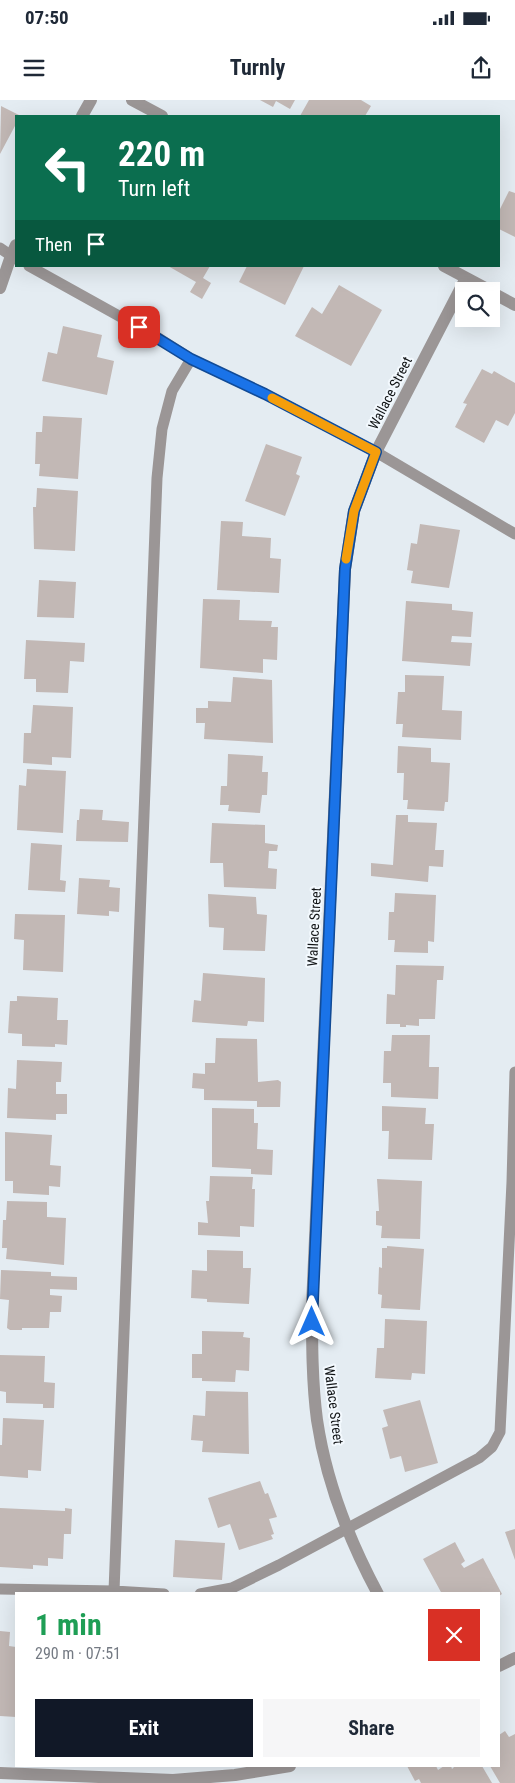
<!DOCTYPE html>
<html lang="en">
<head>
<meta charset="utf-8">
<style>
	:root { --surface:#fff; --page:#f6f6f7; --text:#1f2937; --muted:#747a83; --accent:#111827 }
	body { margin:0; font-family:"Roboto Condensed",sans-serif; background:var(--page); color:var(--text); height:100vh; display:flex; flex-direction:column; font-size:19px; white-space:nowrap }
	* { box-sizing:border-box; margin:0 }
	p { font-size:16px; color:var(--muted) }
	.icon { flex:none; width:28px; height:28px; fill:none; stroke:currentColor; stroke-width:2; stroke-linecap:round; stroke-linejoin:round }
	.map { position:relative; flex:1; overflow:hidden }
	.side { position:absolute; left:15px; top:1492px; width:485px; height:175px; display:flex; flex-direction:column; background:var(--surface); border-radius:0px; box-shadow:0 5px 20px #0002 }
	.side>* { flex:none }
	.hud { position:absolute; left:15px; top:15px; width:485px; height:152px; border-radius:0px; box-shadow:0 5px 20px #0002; background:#0b6e4f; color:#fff; overflow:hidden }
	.fabs { position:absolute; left:455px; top:182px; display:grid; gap:10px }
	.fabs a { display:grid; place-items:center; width:45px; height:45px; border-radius:0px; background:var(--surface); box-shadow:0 5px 20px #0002; font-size:25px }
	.pin { position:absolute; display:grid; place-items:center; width:42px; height:42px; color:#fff; margin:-21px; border-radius:10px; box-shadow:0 2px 8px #0006 }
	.me { position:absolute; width:55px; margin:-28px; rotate:0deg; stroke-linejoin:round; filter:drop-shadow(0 0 4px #0008) }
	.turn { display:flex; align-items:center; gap:18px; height:105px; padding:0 20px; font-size:22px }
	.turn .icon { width:65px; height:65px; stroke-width:2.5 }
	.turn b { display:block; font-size:35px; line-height:42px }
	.then { display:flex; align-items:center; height:48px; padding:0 20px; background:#0003; gap:10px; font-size:19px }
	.round { display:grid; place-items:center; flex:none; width:52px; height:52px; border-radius:0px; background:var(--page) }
	.summary { display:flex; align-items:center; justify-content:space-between; height:85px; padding:0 20px }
	h1 { font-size:30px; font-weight:700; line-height:38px; color:#1e9e55 }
	.primary-button { display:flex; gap:10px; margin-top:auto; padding:10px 20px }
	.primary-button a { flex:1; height:58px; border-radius:0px; background:var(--accent); color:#fff; font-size:20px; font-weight:700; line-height:58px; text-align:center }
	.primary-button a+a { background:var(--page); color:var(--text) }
	.status { display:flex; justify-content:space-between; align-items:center; height:35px; padding:0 25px; background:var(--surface); direction:ltr }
	.status svg { height:14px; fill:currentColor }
	header { display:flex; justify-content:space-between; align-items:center; height:65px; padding:0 20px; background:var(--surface); font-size:22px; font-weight:700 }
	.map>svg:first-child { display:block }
</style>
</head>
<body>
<div class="status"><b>07:50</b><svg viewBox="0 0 49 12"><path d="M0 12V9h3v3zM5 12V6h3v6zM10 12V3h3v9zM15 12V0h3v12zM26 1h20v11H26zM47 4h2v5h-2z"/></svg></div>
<header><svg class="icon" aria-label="menu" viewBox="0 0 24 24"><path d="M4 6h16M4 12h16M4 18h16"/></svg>Turnly<svg class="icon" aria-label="share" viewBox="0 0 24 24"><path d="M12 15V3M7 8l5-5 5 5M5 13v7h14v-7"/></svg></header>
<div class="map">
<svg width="515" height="1683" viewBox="0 0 515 1683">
	<rect width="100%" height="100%" fill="#e4ecf2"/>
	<!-- building -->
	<path fill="#c2b8b5" d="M260 0H295L290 9 276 1 273 7Z
		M309 0H361L371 6 365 16H300Z
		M1 6 21 16H16V24L0 54Z
		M509 91 515 93V137L499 129V111Z
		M168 166H210L203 178 211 183 202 199 190 192 196 182Z
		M247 166H304L285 205 239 182Z
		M339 185 382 210 351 266 295 236 312 207 322 214Z
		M63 226 102 235 97 257 114 261 107 295 42 281 48 252 57 254Z
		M482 269 492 274 494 271 515 283V313L508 326 496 320 484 343 455 327 467 304 463 303Z
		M43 316 82 318 78 379 39 376 40 364H35L36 332H42Z
		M266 344 302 357 296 374 300 376 285 416 245 401Z
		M37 388 78 391 75 451 34 449 33 407H36Z
		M221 421 243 422 242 436 271 438 270 458 281 459 279 493 217 490Z
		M420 424 460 430 449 488 411 483 413 471 407 470 411 443 417 444Z
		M39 480 76 482 74 518 37 517Z
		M203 499 240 500 239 520 272 521 271 527H278L277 560 263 559V573L200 568Z
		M406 501 452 504V510L473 512 471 537 452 536 451 542 472 543 470 566 402 561Z
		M26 540 85 543 84 562 70 561 68 593 36 592V579H24Z
		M405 575 444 576 442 610 462 611 461 640 402 637 403 624H396L398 592H405Z
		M233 577 272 580 273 643 204 639 205 623H196V608H208V601L231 602Z
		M33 605 73 607 71 658 52 657V665L23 663 24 633H31Z
		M398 646 431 648V662L450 663 448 702H445L444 711 407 709 408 700H403L404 673H397Z
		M228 654 263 656 262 672H268L267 695H262L260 713 228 711 229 705H220L221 686H227Z
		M27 669 66 671 63 733 17 730 19 685 26 686Z
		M80 709 103 710 102 720 129 722 128 742 76 741 77 720H79Z
		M396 715H408V722L437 723 435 750H444L443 767 429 766 428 782 371 776V763L393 765Z
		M212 723 265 725V743L278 745 277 751H269L268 768 277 769 276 789 224 787 223 763H210Z
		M31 743 62 745 60 780 66 781 65 792 28 790Z
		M79 778 110 780 109 787 120 788 119 812 109 811V816L77 814Z
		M395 793 436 795 434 842 428 841V853L394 852 395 840H388L389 812H394Z
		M208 794 256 797 257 814 267 815 265 851 223 850 224 828 209 827Z
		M15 814 65 815 63 872 23 870 24 840 14 839Z
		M396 865 444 866 443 880H437L435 919H419V926L406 925V927H400V924H386L387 894 395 895Z
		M203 873 265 878 264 922 248 921 247 926 192 922 194 900 201 901Z
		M17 896 58 898 57 920H68L67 945 55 944V947L22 946V934L8 933 10 901H17Z
		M392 935H430L429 967H439L438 999 391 997V983H383L384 951H391Z
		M216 938 257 939 258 982 278 980 281 982 280 1007H257V1001L204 1000V989L192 988 193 973 205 974V963H215Z
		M17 960 62 962 61 982H56V994H67V1014H56V1020L7 1018 8 988 16 989Z
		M382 1006 426 1008 425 1024H434L432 1060 388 1059 389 1031H382Z
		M212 1008 254 1009V1023H258L257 1049 273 1050 272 1075 251 1074V1069L212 1067Z
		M5 1032 52 1035 50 1065 61 1066 60 1087 49 1086V1095L13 1093V1081H5Z
		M210 1076 253 1077 252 1089H255L254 1127 240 1126V1137L198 1135V1122L208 1123 206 1101H209Z
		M377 1079 422 1081 420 1139 381 1138 382 1126 376 1125V1111H379Z
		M7 1101 47 1102V1117L66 1118 64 1165 6 1159 7 1148H2L3 1120H6Z
		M387 1146 424 1149 420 1210 381 1208 382 1195 378 1194 379 1167 382 1168V1148H387Z
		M207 1150 243 1151V1168H251L249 1204 207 1202V1199L191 1198 192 1170 207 1171Z
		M1 1170 51 1172V1176L77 1177V1190L50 1189V1195L62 1196 61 1212H50L49 1228H22V1230H10L7 1228 9 1200 0 1199Z
		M385 1219 427 1221 425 1274 412 1273 411 1280 375 1278 377 1248H384Z
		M202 1231 244 1232 243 1237 250 1238 249 1271 236 1270 235 1282 202 1281V1278H192V1254H202Z
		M0 1255 45 1256 44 1282 55 1283 54 1308H43V1304L6 1303V1292L0 1291Z
		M206 1291 248 1292 249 1354 202 1352 203 1341 191 1340 193 1315 205 1316Z
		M420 1300 438 1363 405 1372 401 1356 390 1359 382 1328 388 1326 383 1310Z
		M3 1318 44 1320 41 1371 28 1370V1378L0 1376V1345H2Z
		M260 1381 265 1394 268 1393 277 1417 269 1419 274 1434 271 1435 273 1439 239 1450 230 1424 218 1428 208 1398Z
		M0 1408 65 1411V1408L72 1409 71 1434H64L63 1459 48 1458V1466L33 1465V1469L0 1467Z
		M515 1429V1460L505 1432Z
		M175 1440 225 1443 222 1480 173 1477Z
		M455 1442 465 1461 461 1464 464 1468 483 1458 502 1494 499 1496V1494H442L423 1459Z
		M0 1531 10 1532 9 1546 16 1547V1617L0 1616Z
		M505 1631 509 1637 515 1634V1683H500L490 1666H499V1635Z
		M407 1666H436L438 1670 444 1666H451L452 1669 455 1666H482L492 1683H421L419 1679 415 1681Z"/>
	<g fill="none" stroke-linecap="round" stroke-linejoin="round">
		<!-- service -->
		<path stroke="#9b9696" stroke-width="11" d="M0 148 16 159
			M29 166 155 236 191 259 172 291 162 329 157 378 114 1491
			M191 259 265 294 376 352 515 434
			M0 1489 114 1491 164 1494
			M200 1494 232 1488 279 1465 479 1358 492 1347 500 1332 512 1082 515 972"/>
		<!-- minor -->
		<path stroke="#9b9696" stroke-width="12" d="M132 0 162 16
			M82 16 91 0
			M444 166 491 191
			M0 188 11 156 16 145
			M491 192 515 205
			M378 1494C349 1440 326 1381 317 1320 312 1282 312 1243 312 1205L345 469 354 411 376 352 466 178
			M499 1566 515 1558
			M0 1673 173 1680 235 1675 290 1666"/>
	</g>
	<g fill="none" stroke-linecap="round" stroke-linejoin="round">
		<!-- route casing -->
		<g stroke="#114b97" stroke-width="12">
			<path id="route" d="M139 227 191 259 265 294 376 352 354 411 345 469 312 1222"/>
		</g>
		<!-- route -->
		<use href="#route" stroke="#1a73e8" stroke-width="9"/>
		<!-- slow -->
		<path stroke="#f59e0b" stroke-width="9" d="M272 298 376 352 354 411 346 459"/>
	</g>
	<g text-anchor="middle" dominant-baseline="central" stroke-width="4" stroke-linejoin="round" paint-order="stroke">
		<!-- street labels -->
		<g font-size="14" fill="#111416" stroke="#f3f9fe">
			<text transform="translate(390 293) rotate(-63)">Wallace Street</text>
			<text transform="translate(314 827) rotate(-87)">Wallace Street</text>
			<text transform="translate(334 1305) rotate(83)">Wallace Street</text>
		</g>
	</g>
</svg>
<div class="fabs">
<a><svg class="icon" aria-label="search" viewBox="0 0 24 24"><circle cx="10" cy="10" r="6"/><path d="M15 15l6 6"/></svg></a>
</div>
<div class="pin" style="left:139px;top:227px;background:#d93025"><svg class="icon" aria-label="arrive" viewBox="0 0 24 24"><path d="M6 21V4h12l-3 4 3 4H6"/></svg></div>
<svg class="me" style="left:312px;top:1222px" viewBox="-20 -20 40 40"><path d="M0-17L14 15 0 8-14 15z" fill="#1a73e8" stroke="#fff" stroke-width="4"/></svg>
<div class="hud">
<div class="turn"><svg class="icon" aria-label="left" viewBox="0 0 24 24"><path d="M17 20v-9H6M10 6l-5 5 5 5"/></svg><div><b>220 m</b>Turn left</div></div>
<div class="then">Then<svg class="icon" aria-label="arrive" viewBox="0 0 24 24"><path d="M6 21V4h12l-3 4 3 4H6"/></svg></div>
</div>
<section class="side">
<div class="summary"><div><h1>1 min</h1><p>290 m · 07:51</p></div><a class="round" style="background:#d93025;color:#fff"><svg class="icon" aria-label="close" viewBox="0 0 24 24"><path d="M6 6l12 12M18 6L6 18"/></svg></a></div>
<div class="primary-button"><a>Exit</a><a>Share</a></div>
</section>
</div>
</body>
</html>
